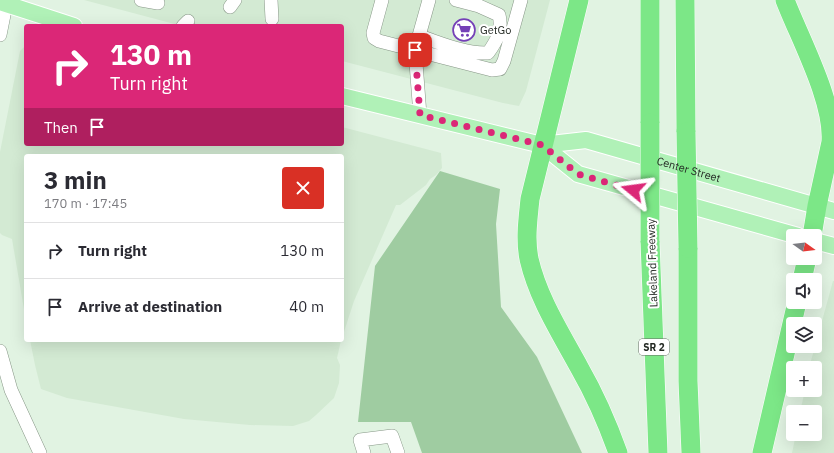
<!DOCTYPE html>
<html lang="en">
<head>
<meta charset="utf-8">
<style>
	:root { --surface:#fff; --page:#f2f2f3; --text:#2b2b33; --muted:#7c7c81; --line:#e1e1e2 }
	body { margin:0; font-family:"IBM Plex Sans",sans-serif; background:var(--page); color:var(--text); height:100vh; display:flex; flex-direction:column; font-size:15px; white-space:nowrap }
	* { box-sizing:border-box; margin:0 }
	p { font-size:13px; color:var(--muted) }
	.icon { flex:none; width:22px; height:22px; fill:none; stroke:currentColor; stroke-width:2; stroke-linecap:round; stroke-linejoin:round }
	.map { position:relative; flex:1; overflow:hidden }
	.sheet { position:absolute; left:24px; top:154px; width:320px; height:188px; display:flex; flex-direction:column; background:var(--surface); border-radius:4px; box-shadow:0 4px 16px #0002 }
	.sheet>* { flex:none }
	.hud { position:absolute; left:24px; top:24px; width:320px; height:122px; border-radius:4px; box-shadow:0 4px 16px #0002; background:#db2777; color:#fff; overflow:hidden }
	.needle { width:26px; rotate:104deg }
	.tools { position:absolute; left:786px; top:229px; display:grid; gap:8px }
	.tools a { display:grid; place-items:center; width:36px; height:36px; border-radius:4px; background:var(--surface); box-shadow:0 4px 16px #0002; font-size:20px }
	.pin { position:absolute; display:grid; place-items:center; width:34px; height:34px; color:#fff; margin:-17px; border-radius:8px; box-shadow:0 2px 6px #0006 }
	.me { position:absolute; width:44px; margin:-22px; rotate:286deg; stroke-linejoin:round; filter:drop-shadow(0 0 3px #0008) }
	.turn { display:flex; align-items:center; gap:14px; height:84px; padding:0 20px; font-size:18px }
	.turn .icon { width:52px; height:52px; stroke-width:2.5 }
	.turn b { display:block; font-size:28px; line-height:34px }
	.then { display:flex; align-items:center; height:38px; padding:0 20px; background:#0003; gap:8px; font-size:15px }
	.round { display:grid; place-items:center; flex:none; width:42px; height:42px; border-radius:4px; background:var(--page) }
	.overview { display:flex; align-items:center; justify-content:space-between; height:68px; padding:0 20px }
	h1 { font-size:24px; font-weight:700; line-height:30px }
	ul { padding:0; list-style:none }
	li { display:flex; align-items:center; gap:12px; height:56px; padding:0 20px; border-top:1px solid var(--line) }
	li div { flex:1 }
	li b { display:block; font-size:15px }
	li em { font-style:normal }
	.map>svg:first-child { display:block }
</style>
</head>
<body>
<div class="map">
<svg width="834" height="453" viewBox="0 0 834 453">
	<rect width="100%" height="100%" fill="#e1f3e2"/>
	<!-- built -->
	<path fill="#d3ead3" d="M84 0H550L526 91 519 106 503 103 342 61V26H182Z
		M26 45V144H342V127L441 153 442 168 436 175 430 179 426 185 400 205H396L354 301 342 338V156H26V321L12 239 2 235 0 233V152L20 51Z
		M833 281H834V453H792L796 434H815V412H800L805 390H815V368H809Z
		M30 340H341L337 358 340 365 339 383 334 398 316 415 309 421 293 426 250 425 184 419 67 398 41 389 35 365Z"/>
	<!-- water -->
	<path fill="#9fcca1" d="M440 171 500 189 496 224 501 307 537 357 582 453H422L411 422H358L375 266Z"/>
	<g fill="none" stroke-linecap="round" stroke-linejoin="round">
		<!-- minor casing -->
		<g stroke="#879787" stroke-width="14">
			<path id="minor" d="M141 0 158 3
				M271 0 272 19
				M382 0 373 33 374 38 379 41 492 70 500 69 504 61 521 0
				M230 7 235 0
				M183 26 188 21
				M0 35 7 0
				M419 36C441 43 465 54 488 53 496 42 503 30 499 15L479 6 456 0
				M420 115 415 50 429 0
				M0 351 11 390 40 453
				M364 453 360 440 392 436 398 453"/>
		</g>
		<!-- major casing -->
		<g stroke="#fff" stroke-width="18">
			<g id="major">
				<path d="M0 2 74 26"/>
				<path id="s1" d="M342 96 542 145 586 140 834 211"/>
				<path d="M542 145 578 174 798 236"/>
				<path d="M815 241 834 246"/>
			</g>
		</g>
		<!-- highway casing -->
		<g stroke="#fff" stroke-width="20">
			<path id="highway" d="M579 0 530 199C528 219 525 239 529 259 538 298 560 332 579 367 595 395 607 422 618 453
				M685 0 686 132
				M785 0C800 39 834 101 831 142L817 206 812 236
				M650 123V0
				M650 241 658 453
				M688 248V381L691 453
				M802 280 807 258
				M762 453 797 302"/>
		</g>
		<!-- minor -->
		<use href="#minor" stroke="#fff" stroke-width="13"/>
		<!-- major -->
		<use href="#major" stroke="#b0f1b7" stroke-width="16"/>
		<!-- highway -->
		<use href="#highway" stroke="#7ce787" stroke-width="19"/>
		<!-- highway-bridge casing -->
		<g stroke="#fff" stroke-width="20" stroke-linecap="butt">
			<path id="highway-bridge" d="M650 123V241
				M686 132 688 248"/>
		</g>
		<!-- highway-bridge -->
		<use href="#highway-bridge" stroke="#7ce787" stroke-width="19"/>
	</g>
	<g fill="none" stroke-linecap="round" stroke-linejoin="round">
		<!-- route -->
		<path stroke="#db2777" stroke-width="7" stroke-dasharray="0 12.6" d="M415 50 420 115 542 145 578 174 633 190"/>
	</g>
	<!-- icons -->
	<defs>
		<g id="supermarket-ring" transform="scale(1.15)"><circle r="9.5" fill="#fff" stroke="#7540b7" stroke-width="1.5"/><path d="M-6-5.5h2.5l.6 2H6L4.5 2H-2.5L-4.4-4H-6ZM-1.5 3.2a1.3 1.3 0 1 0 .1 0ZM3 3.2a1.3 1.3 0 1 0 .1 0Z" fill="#7540b7"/></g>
	</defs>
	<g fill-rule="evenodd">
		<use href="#supermarket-ring" x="464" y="30"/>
	</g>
	<g text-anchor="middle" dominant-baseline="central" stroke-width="4" stroke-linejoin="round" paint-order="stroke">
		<!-- shield labels -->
		<rect fill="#fff" stroke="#656965" stroke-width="1" x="639" y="339" width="30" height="16" rx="3"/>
		<g font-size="10" font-weight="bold" fill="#232923">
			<text x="654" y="347">SR 2</text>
		</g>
		<!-- poi labels -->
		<g font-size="11" fill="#232923" stroke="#fff" text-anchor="start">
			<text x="480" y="30">GetGo</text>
		</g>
		<!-- street labels -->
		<g font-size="11" fill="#232923" stroke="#fff">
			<text stroke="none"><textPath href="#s1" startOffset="357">Center Street</textPath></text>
			<text transform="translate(652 263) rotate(-92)">Lakeland Freeway</text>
		</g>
	</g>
</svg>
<div class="tools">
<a><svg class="needle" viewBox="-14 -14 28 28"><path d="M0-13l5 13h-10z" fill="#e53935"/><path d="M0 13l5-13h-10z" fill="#7c7c81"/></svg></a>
<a><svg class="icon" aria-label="sound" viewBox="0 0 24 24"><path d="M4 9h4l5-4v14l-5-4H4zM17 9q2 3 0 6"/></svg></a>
<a><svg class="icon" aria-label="layers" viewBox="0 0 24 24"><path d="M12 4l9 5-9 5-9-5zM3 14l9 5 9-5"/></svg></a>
<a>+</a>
<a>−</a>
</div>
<div class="pin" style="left:415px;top:50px;background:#d93025"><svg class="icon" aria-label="arrive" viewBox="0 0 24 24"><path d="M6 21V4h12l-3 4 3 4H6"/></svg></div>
<svg class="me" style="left:633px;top:190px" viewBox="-20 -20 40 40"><path d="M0-17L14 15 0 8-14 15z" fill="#db2777" stroke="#fff" stroke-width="4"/></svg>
<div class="hud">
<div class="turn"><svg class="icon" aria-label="right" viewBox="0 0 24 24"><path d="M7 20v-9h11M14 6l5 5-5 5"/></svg><div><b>130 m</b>Turn right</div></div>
<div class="then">Then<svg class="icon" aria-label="arrive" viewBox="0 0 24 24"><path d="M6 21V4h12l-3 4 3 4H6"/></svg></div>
</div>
<section class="sheet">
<div class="overview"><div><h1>3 min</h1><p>170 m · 17:45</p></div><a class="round" style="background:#d93025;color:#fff"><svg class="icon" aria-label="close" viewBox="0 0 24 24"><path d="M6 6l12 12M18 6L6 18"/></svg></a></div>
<ul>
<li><svg class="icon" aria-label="right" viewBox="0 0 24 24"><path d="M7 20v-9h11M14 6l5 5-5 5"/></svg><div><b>Turn right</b></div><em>130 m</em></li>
<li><svg class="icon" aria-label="arrive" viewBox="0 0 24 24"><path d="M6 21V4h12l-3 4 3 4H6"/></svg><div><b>Arrive at destination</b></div><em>40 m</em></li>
</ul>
</section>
</div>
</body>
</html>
